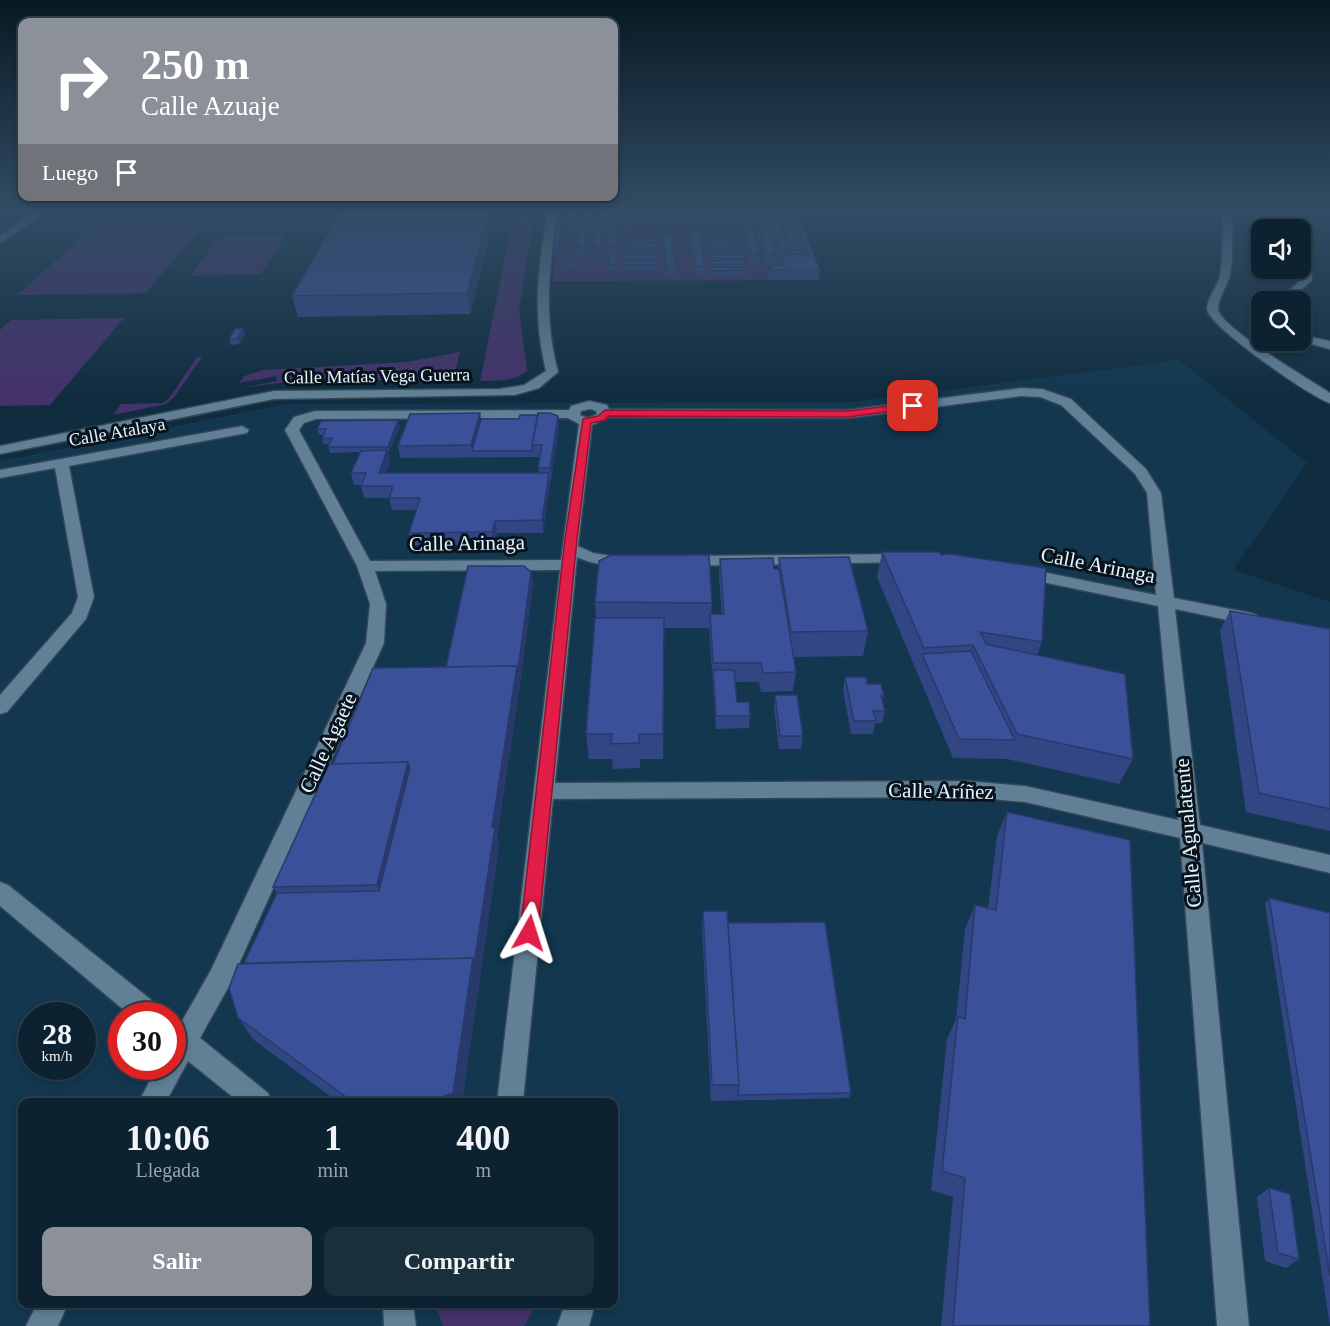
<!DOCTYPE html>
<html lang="es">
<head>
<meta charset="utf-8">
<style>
	:root { --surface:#0c2230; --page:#1a2f3c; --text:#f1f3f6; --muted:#9aa4ab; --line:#2c3f4c; --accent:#8c9099 }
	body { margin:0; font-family:Georgia,serif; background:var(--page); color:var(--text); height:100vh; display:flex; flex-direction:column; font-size:22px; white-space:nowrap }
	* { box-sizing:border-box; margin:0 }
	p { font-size:20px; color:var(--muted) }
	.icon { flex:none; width:33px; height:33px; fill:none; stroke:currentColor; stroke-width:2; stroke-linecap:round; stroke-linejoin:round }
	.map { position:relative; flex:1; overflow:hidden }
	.panel { position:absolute; left:18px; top:1098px; width:600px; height:210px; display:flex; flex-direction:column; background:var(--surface); border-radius:12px; box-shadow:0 3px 9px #0003,0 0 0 2px var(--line) }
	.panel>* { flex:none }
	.banner { position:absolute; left:18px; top:18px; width:600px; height:183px; border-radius:12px; box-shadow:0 3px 9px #0003,0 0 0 2px var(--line); background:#8c9099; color:#fff; overflow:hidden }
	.buttons { position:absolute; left:1251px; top:219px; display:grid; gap:12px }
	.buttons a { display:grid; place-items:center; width:60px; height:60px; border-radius:12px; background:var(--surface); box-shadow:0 3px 9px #0003,0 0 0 2px var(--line); font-size:30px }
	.speed { position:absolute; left:18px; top:1002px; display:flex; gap:12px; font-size:30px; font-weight:700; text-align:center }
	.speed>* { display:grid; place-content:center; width:78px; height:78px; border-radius:50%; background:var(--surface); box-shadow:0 3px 9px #0003,0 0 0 2px var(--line); line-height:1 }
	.speed small { font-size:15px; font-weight:400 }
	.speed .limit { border:9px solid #d22; background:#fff; color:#111 }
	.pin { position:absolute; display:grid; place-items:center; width:51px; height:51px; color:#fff; margin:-26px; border-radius:12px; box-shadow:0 3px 9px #0006 }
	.me { position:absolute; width:66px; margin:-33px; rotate:6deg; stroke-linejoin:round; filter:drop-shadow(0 0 4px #0008) }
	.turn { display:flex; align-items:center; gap:21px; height:126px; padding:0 24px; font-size:27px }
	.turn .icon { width:78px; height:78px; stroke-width:2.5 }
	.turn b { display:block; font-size:42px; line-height:51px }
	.then { display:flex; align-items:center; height:57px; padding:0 24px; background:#0003; gap:12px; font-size:22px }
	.eta { display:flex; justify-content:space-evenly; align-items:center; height:102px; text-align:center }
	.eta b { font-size:36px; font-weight:800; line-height:42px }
	.action { display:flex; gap:12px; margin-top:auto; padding:12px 24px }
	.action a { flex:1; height:69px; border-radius:12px; background:var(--accent); color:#fff; font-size:24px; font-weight:800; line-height:69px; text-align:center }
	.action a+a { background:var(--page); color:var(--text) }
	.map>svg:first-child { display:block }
</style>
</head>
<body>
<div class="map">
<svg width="1330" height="1326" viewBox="0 0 1330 1326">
	<rect width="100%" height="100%" fill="#102d40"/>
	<!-- built -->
	<path fill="#12374e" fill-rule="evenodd" d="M1179 360 1307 463 1233 570 1330 602V1326H0V461L287 404 854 402ZM32 1016H82V1066H32ZM122 1016H172V1066H122ZM22 1102H614V1304H22Z"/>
	<!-- green -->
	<path fill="#44326a" d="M523 210H535L519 310 527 370C515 383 496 380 480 381L512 223Z
		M560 210H791L819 280 552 281Z
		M207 222 146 293 18 295 95 224Z
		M286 235 261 274 190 276 220 236Z
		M124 318 50 405 0 406V330L11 320Z
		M460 352 453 380H303L241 388 277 381 276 376 239 383 244 376 263 370 407 362Z
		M197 357H202L175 396 166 404 113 415 121 404 163 403 170 397Z
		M435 1304H537L524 1326H443Z"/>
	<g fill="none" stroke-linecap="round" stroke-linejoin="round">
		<!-- street casing -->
		<g stroke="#334656" stroke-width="3">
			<path id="street" d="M5 210H44L36 219 0 243V236L31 214 9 213Z
				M548 210H558C549 268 543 314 558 372L539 388 515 395 274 399 0 454V446L274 391 500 389 524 385 546 371C532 313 538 268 548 210Z
				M1300 265 1312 273V280L1288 302H1276L1302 279 1303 276 1295 268H1300Z
				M1262 307V322L1258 321 1251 312Z
				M1300 335 1330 341V349L1296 340H1300Z
				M1021 388 1042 389 1071 399 1146 469 1161 493 1174 598 1251 613 1257 615 1260 619 1257 623 1251 625 1175 609 1200 825 1330 855V873L1202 843 1249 1326H1217L1180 838 1025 802 968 797 553 799 523 1102H497L560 570 375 571 386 604 384 643 229 986 200 1038 268 1093 272 1102H239L188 1061 166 1102H139L157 1066H172V1020L181 1023 211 970 366 643 370 604 357 566 285 430 294 417 315 411 569 410 571 406 589 401 607 405 609 409 848 410ZM1021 396 1040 397 1061 405 1135 474 1147 493 1156 595 1023 568 1015 573 1023 578 1158 606 1178 820 1025 786 968 781 555 783 577 557C588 563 624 571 632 562L630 559 593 553 578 546 592 425 609 417 848 418ZM590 409 596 411 597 414 588 418 580 415 581 411ZM568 418 579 424 561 560 370 561 299 430 304 423 316 419Z
				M242 426 249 430 247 433 69 466 94 597 86 619 7 712 0 714V695L72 613 78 597 55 468 0 478V470Z
				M903 554 911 559 909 562 685 566 677 561 685 556Z
				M0 882 8 885 160 1007 163 1016H131L0 906Z
				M37 1304H68L58 1326H26Z
				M383 1304H413L416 1326H384Z
				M565 1304H595L589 1326H557Z"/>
		</g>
		<!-- secondary casing -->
		<g stroke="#334656" stroke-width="3">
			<path id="secondary" d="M1223 210H1233C1231 231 1234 253 1230 274 1228 286 1218 297 1218 309 1219 327 1312 381 1330 393V403C1312 398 1208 326 1207 309 1207 298 1218 286 1220 275 1224 253 1222 231 1223 210Z"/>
		</g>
		<!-- street -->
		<use href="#street" fill="#617f95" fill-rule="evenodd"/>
		<!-- secondary -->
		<use href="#secondary" fill="#617f95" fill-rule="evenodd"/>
	</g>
	<!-- wall -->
	<path fill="#324684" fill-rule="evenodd" d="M559 210V258H555L554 248Z
		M569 210H578L577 233H569L568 223Z
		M585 210H593V232L588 233 587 256H578L577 246 584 226Z
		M601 210H609V226H617V270H609V232H602L601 263H594L593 246 601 226Z
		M623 210H631L632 226H623Z
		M720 210H731L733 215 732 224H724Z
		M742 210H751L755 221 754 230H753L759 254V264H750L742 234 743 224H744L741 213Z
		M761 210H771L775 220V224H778L773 210H785L787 214 786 223 802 250 801 254H804L787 210H796L820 270 819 280H770L769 276 770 266 780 265V260H778L769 233 770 230H768L775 253 774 263 766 264 757 233 758 224H764L761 213ZM779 224H783V233L790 254H788V250Z
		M1254 216 1280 224 1277 230H1262V232L1250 230V225Z
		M492 225 470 314 298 317 292 296Z
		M663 233 675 266V276H666Z
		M691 233 705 266V276H696L691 242Z
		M706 237 739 240 740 248 745 264 746 275 712 276 709 257 706 242Z
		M624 238H656L658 270H624Z
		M574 258 573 267H565V262Z
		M245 334 239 344 231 345 229 339Z
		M558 416 559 428 551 480H550V485L543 533H497L494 545H412L409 533 416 510H392L389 498H364L361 485H354L351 473 360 452 330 453 328 447 329 444H323L322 439 323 435H319L317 429 400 426 389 452H388L390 462 386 473H539L538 468 540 457 400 458 398 446 481 419H519Z
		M882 552 941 555 1042 642 1037 655 1133 759 1119 784 1007 759 953 758 877 577Z
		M779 558 868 631 863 656 793 657 796 672 793 691 761 692 759 682H735L737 702 750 716 749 728 716 729 709 628H664L663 759H640V768L613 769 612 759H589L586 734 596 618 595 602 712 603 711 614H722L719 577 720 559 774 569H778Z
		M533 584 520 685 497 837 499 846 462 1102H338L254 1040 238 1018 244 963 277 893 273 887 333 764 446 667Z
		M1230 611 1330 629V831L1246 812 1220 630Z
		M845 677 867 684 884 696 882 701 885 711 882 723H875L873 734H851L843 690Z
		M775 695 803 736 801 749H779L774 708Z
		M1007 812 1150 1326H941L953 1197 931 1190 947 1039 956 1019 965 929 975 905 988 908 997 836Z
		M1269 898 1330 913V1326L1265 904Z
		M703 911 728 923 851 1093 849 1098 711 1101 702 929Z
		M1269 1188 1299 1259 1286 1268 1265 1261 1257 1197Z"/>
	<!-- shaded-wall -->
	<path fill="#29396b" d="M489 210H490L492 225 470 314 467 293Z
		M563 210H564L559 258V248Z
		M577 210H578L577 233 576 223Z
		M587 226 588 236 587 256 586 246Z
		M243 329 245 334 239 344 237 339Z
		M480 413 482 425 472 451 471 445Z
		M558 416 559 428 551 480 550 468Z
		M398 420 400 426 389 452 388 447Z
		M387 450 390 462 382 485 379 473Z
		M549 473 550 485 543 533 542 520Z
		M495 521 497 533 494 545 492 532Z
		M531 572 533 584 520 685 497 837 499 846 462 1102H431L492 827Z
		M408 762 416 787 386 909 377 885Z"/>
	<!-- building -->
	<path fill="#3a5199" stroke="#29396b" stroke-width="1.5" d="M342 210H489L467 293 292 296Z
		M559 210H563L559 248H554Z
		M569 210H577L576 223H568Z
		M585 210H593L592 223H584Z
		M601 210H609V223H600Z
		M623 210H631V216H623Z
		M723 210H731L733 215H724Z
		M743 210H751L755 221H747Z
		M763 210H771L775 220 767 221Z
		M777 210H785L787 214H779Z
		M791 210H796L820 270H771L770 266 784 265 781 255 809 254Z
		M1254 216 1280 219V224L1254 220Z
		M791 223 802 250H793L783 224Z
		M743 224H751L759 254H751Z
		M758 224H766L775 253 766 254Z
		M770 224H779L788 250H779Z
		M579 226H587L586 246H577Z
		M594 226H602V246H593Z
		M609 226H617V246H608Z
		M663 233H671L675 266H666Z
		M691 233H699L705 266H696Z
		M706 237H738L739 240H706Z
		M624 238H656V241H624Z
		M739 242 740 245 707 246V243Z
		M657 243V247H624V244Z
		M741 248 742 251 709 252 708 249Z
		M657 249V252L624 253V250Z
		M617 253V265H609V254Z
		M594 254H601V258H594Z
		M743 254 744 258H710L709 255Z
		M624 255H658V258L624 259Z
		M565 258H574L573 262H565Z
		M744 260 745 264H711L710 261Z
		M658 261V265H624V262Z
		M711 267H746V270L712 271Z
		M235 329H243L237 339H229Z
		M480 413 471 445 398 446 410 414Z
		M538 413H550L558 416 550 468H538L542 445H532Z
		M520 415H538L532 445V451H472L481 419H519Z
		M398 420 388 447H328L332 438 322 439 326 429H317L321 421Z
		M387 450 379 473H549L542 520 495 521 492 532 409 533 420 498H389L393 486H361L366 473H351L361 451Z
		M882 552H939L941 555 950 554 1046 568 1042 642 980 632 986 644 1125 674 1133 759 1017 734 973 645 924 648Z
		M611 555H709L712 603 595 602 599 561Z
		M849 557 868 631 791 632 779 558Z
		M773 558 774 569H779L796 672 763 673 761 663H713L710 614H724L720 559Z
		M468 566H524L531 572 518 670 517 666 446 667Z
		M1230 611 1330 629V809L1259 793Z
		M595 618H664L663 734H639V743L611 744 612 734H586Z
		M971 651 1015 740 959 739 922 654Z
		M517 666 492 827H495L474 964 473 958 244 963 277 893 379 891 410 768 408 762 333 764 373 668Z
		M713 670H734L737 702H749L750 716H716Z
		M845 677H866L867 684H881L884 696H881L885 711H873L876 721H854Z
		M775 695H797L803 736H780Z
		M408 762 377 885 273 887 329 764Z
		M1007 812 1130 840 1150 1326H953L965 1178 942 1171 958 1016 965 1019 975 905 996 910Z
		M1269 898 1330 913V1276Z
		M703 911H727L739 1085H712Z
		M825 922 851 1093 738 1095 739 1085 728 923Z
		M473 958 453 1093 436 1099 431 1102H353L238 1018 229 988 238 964Z
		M1269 1188 1290 1194 1299 1259 1278 1253Z"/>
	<!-- sky -->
	<linearGradient id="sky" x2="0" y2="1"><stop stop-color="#091923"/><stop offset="0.53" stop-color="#314c64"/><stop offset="1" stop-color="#314c64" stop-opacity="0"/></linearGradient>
	<rect width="1330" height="395" fill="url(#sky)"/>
	<!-- route -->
	<path fill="#e11d48" stroke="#92132f" stroke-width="1.5" d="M913 403 916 404V408L848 417 608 416 605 420 591 423 577 539 538 933 535 938 529 941 523 938 520 933 565 539 583 419 598 416 605 410 848 411Z"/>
	<g text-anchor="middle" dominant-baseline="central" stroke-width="6" stroke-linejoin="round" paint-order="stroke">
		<!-- far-street labels -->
		<g font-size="18" fill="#e7f4fe" stroke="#08141d">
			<text transform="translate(377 376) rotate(-1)">Calle Matías Vega Guerra</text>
			<text transform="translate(117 432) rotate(-10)">Calle Atalaya</text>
		</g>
		<!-- street labels -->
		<g font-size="21" fill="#e7f4fe" stroke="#08141d">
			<text transform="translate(467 543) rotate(-1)">Calle Arinaga</text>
			<text transform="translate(1098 565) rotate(11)">Calle Arinaga</text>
			<text transform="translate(328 743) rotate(-65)">Calle Agaete</text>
			<text transform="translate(941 791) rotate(1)">Calle Aríñez</text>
			<text transform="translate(1188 833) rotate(-95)">Calle Agualatente</text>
		</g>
	</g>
</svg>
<div class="buttons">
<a><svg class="icon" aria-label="sound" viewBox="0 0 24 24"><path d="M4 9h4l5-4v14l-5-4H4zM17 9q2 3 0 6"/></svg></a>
<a><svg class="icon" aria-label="search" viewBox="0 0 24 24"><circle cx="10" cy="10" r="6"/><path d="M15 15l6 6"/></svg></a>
</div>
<div class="speed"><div>28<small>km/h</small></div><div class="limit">30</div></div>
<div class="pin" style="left:913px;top:406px;background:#d93025"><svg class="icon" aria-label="arrive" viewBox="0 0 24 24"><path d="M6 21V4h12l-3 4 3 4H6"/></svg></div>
<svg class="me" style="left:529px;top:933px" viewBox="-20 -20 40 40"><path d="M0-17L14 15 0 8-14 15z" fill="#e11d48" stroke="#fff" stroke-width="4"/></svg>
<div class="banner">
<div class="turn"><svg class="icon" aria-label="right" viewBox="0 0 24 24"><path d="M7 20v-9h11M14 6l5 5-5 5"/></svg><div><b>250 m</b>Calle Azuaje</div></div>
<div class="then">Luego<svg class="icon" aria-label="arrive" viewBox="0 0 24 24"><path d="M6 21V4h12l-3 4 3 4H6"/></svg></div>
</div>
<section class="panel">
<div class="eta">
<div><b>10:06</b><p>Llegada</p></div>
<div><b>1</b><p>min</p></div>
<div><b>400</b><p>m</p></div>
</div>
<div class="action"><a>Salir</a><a>Compartir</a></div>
</section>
</div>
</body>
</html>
